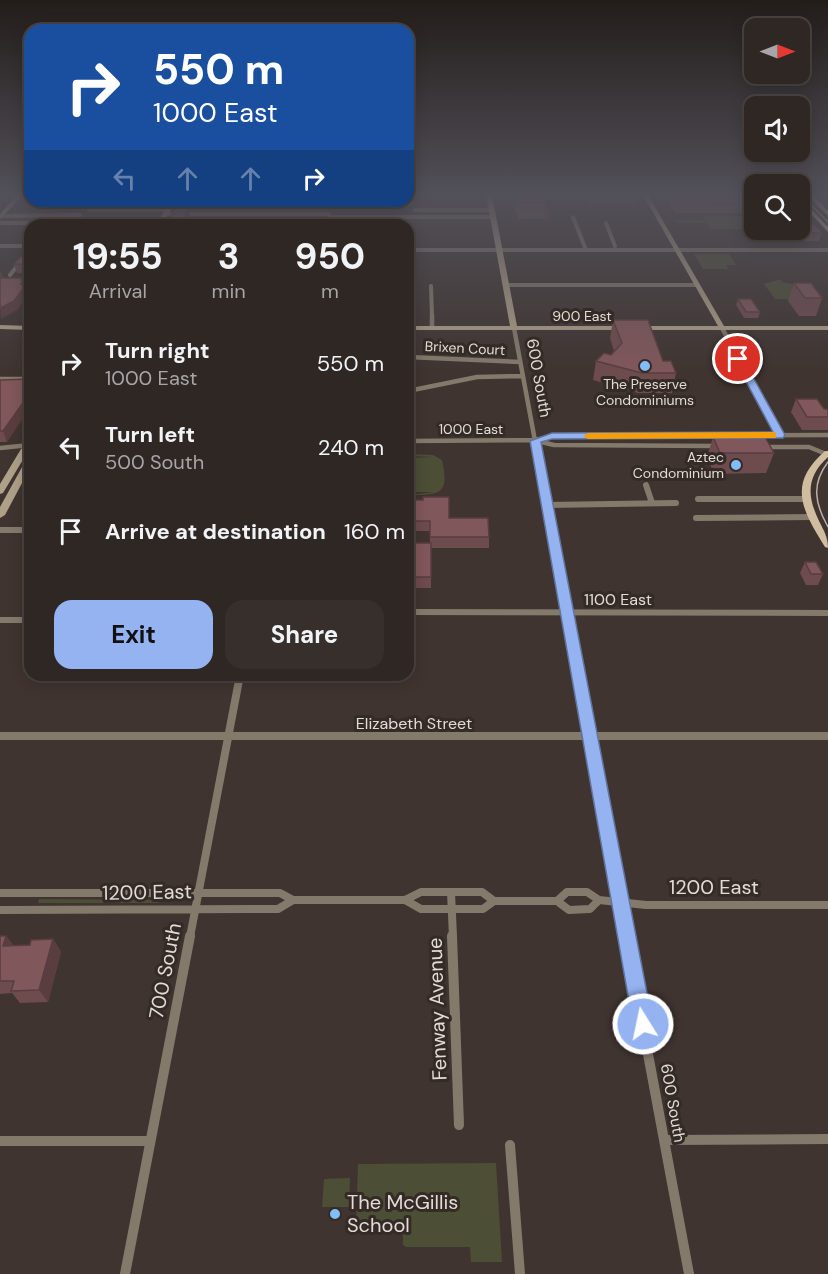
<!DOCTYPE html>
<html lang="en">
<head>
<meta charset="utf-8">
<style>
	:root { --surface:#2f2724; --page:#372f2c; --text:#f1f3f6; --muted:#a7a5a6; --line:#4a4441; --accent:#95b2f1 }
	body { margin:0; font-family:"DM Sans",sans-serif; background:var(--page); color:var(--text); height:100vh; display:flex; flex-direction:column; font-size:22px; white-space:nowrap }
	* { box-sizing:border-box; margin:0 }
	p { font-size:20px; color:var(--muted) }
	.icon { flex:none; width:33px; height:33px; fill:none; stroke:currentColor; stroke-width:2; stroke-linecap:round; stroke-linejoin:round }
	.map { position:relative; flex:1; overflow:hidden }
	.sheet { position:absolute; left:24px; top:219px; width:390px; height:462px; display:flex; flex-direction:column; background:var(--surface); border-radius:18px; box-shadow:0 3px 15px #0003,0 0 0 2px var(--line) }
	.sheet>* { flex:none }
	.banner { position:absolute; left:24px; top:24px; width:390px; height:183px; border-radius:18px; box-shadow:0 3px 15px #0003,0 0 0 2px var(--line); background:#1a4fa0; color:#fff; overflow:hidden }
	.needle { width:39px; rotate:90deg }
	.tools { position:absolute; left:744px; top:18px; display:grid; gap:12px }
	.tools a { display:grid; place-items:center; width:66px; height:66px; border-radius:12px; background:var(--surface); box-shadow:0 3px 15px #0003,0 0 0 2px var(--line); font-size:30px }
	.pin { position:absolute; display:grid; place-items:center; width:51px; height:51px; color:#fff; margin:-26px; border:3px solid #fff; border-radius:50%; box-shadow:0 2px 6px #0007 }
	.me { position:absolute; width:66px; margin:-33px; rotate:350deg; stroke-linejoin:round; filter:drop-shadow(0 0 4px #0008) }
	.turn { display:flex; align-items:center; gap:21px; height:126px; padding:0 30px; font-size:27px }
	.turn .icon { width:78px; height:78px; stroke-width:2.5 }
	.turn b { display:block; font-size:42px; line-height:51px }
	.lanes { display:flex; align-items:center; height:57px; padding:0 30px; background:#0003; justify-content:center; gap:30px; direction:ltr }
	.lanes .off { opacity:.35 }
	.eta { display:flex; justify-content:space-evenly; align-items:center; height:102px; text-align:center }
	.eta b { font-size:36px; font-weight:700; line-height:42px }
	.button { display:flex; gap:12px; margin-top:auto; padding:12px 30px }
	.button a { flex:1; height:69px; border-radius:18px; background:var(--accent); color:#111; font-size:24px; font-weight:700; line-height:69px; text-align:center }
	.button a+a { background:var(--page); color:var(--text) }
	ul { padding:0; list-style:none }
	li { display:flex; align-items:center; gap:18px; height:84px; padding:0 30px }
	li div { flex:1 }
	li b { display:block; font-size:22px }
	li em { font-style:normal }
	.map>svg:first-child { display:block }
</style>
</head>
<body>
<div class="map">
<svg width="828" height="1274" viewBox="0 0 828 1274">
	<rect width="100%" height="100%" fill="#3f3430"/>
	<!-- green -->
	<path fill="#4d4e36" d="M703 216H742L751 229H711L707 223H675L673 220H705Z
		M694 254H729L736 265H726L728 269H703Z
		M778 280H782L781 282 796 285 820 300 775 299 764 284Z
		M408 454 433 455 442 460C450 496 439 495 408 495L434 492H408V458L433 457 408 456Z
		M39 899 159 900 160 901 158 903H38Z
		M496 1163 502 1262H471L470 1247H406L403 1245V1230H356L358 1164Z
		M350 1178 349 1207H322L324 1179Z"/>
	<g fill="none" stroke-linecap="round" stroke-linejoin="round">
		<!-- street-far4 -->
		<path stroke="#847a6c" stroke-width="4" d="M331 204H410
			M89 210H168
			M415 210H492
			M165 214H329
			M0 216 80 215
			M329 217H494
			M573 217 586 250
			M0 223H74
			M606 223 615 246
			M327 224H374
			M0 246H30
			M408 250H828
			M10 275 30 250
			M506 285H697
			M431 286 432 317
			M409 317 411 246"/>
		<!-- street-far3 -->
		<path stroke="#847a6c" stroke-width="4.5" d="M432 315V328
			M409 328V315
			M514 328 541 473
			M722 328 780 435
			M408 357 520 362
			M0 379H30
			M408 391 477 377 523 376
			M408 441 535 440 555 436 828 435
			M537 441 554 445 718 446
			M762 447H809L826 454
			M0 448 30 445"/>
		<!-- street-far2 -->
		<path stroke="#847a6c" stroke-width="6" d="M541 472 578 676
			M646 485 652 503
			M698 499H806
			M547 505 676 503
			M696 518 813 517
			M0 530H30
			M408 612 828 613
			M0 620H30"/>
		<!-- street-far1 -->
		<path stroke="#847a6c" stroke-width="8" d="M578 674 627 937
			M0 736H828
			M451 892 453 937
			M0 893H280L293 900H405L421 892H482L494 901H557L569 910 590 909 599 900
			M405 900 421 909H483L494 901
			M557 901 567 892H587L599 900 646 905H828
			M0 910 278 909 293 900
			M190 937 240 675"/>
		<!-- street -->
		<path stroke="#847a6c" stroke-width="10" d="M452 936 459 1125
			M626 936 689 1274
			M664 1140 828 1139
			M0 1141H150
			M510 1145 520 1274
			M125 1274 190 936"/>
		<!-- secondary -->
		<path fill="#aea089" fill-rule="evenodd" d="M17 195H23L0 219V214Z
			M486 195H492L517 326H718L643 195H648L724 326H828V330H408V326H510Z
			M170 201H176L162 225H156Z
			M0 325 30 326V330L0 329Z
			M27 445H30V451L27 453 3 493 0 494V484L21 449Z
			M27 458H30V468L5 515 0 518V507Z"/>
		<!-- primary -->
		<path fill="#d0bc9f" fill-rule="evenodd" d="M807 195H813L828 211V216Z
			M800 197 828 227V232L800 202Z
			M825 451H828V457C806 477 807 496 819 521 824 531 828 537 828 548L825 547C802 510 787 484 825 451Z"/>
		<!-- tram -->
		<path stroke="#b7afac" stroke-width="1.5" d="M801 195 828 222
			M828 462C811 484 815 504 828 527"/>
	</g>
	<!-- wall -->
	<path fill="#6e4b4d" d="M515 195 548 208 547 219H518L514 204Z
		M585 195H635L636 197 635 205H589Z
		M671 195H754V216H744L742 213H675L670 204Z
		M800 195 810 205 806 216H800Z
		M304 201H314V204H304Z
		M189 208 191 225H170L169 220Z
		M793 230H800L822 233 819 241H798L792 234Z
		M30 257V273H17L14 264Z
		M794 283 822 298 816 316H799L788 301Z
		M738 299 760 312 758 318H744L736 305Z
		M613 320 663 361 676 373 672 393H638L593 380 596 361 611 355 614 351 610 338Z
		M0 380 7 442H0Z
		M796 399 824 409H828V430H802L791 412Z
		M713 437 774 453 766 473 714 474 707 457Z
		M408 500 449 518 489 537V548H431V588H408V536L414 543H430V531H408Z
		M805 562 823 574 818 585H806L800 573Z
		M0 936H6L13 945H30L53 939 61 952 48 1002 20 1003 12 993 0 994Z"/>
	<!-- shaded-wall -->
	<path fill="#5a3d3f" d="M189 208 191 225H183L182 221Z
		M0 271H1L4 279 0 284Z
		M22 278 23 281 24 280 28 295 17 310 1 319 0 308Z
		M30 387V408L7 442 3 431Z
		M6 936 15 948 3 946Z
		M53 939 61 952 48 1002 39 990Z"/>
	<!-- building -->
	<path fill="#80575a" stroke="#5a3d3f" stroke-width="1.5" d="M515 195H544L548 208H519Z
		M590 195H635L636 197H591Z
		M672 195H754V205H747L745 203 677 202Z
		M800 195 810 205H800Z
		M176 208H189L182 221 169 220Z
		M800 225H815L822 233H801L798 230H800Z
		M20 257H30V265L14 264Z
		M0 278H22L21 280H24L21 284H25V286L14 301 0 308Z
		M794 283H811L822 298H805Z
		M738 299H751L760 312H746Z
		M613 320H648L663 361H671L676 373H642L596 361 604 353 611 355 622 343Z
		M30 379V387L27 391H30V393L3 431H0V380Z
		M796 399H817L824 409H828V417H807Z
		M713 437H765L774 453H720Z
		M423 497H449V518H488L489 537H430V521H408V500H423Z
		M408 536 414 543H431V577H408Z
		M805 562H816L823 574H811Z
		M0 936H6L3 946 30 945 31 940 53 939 39 990 11 991 14 981H0Z"/>
	<!-- sky -->
	<linearGradient id="sky" x2="0" y2="1"><stop stop-color="#231d1a"/><stop offset="0.52" stop-color="#525059"/><stop offset="1" stop-color="#525059" stop-opacity="0"/></linearGradient>
	<rect width="828" height="373" fill="url(#sky)"/>
	<!-- route -->
	<path fill="#95b2f1" stroke="#61749d" stroke-width="1.5" d="M738 356 743 359 785 435 783 438 552 439 541 442 653 1024 650 1031 643 1034 636 1031 633 1024 530 441 552 433 773 432 734 359Z"/>
	<!-- slow -->
	<path fill="#f59e0b" d="M773 432 776 433V438L588 439 583 436 588 433Z"/>
	<!-- markers -->
	<g fill="#80bdfa" stroke="#342a26" stroke-width="2">
		<circle cx="645" cy="366" r="6"/>
		<circle cx="736" cy="465" r="6"/>
		<circle cx="335" cy="1214" r="6"/>
	</g>
	<g text-anchor="middle" dominant-baseline="central" stroke-width="6" stroke-linejoin="round" paint-order="stroke">
		<!-- far-street labels -->
		<g font-size="14" fill="#e2dbd8" stroke="#342a26">
			<text x="582" y="316">900 East</text>
			<text transform="translate(465 348) rotate(3)">Brixen Court</text>
			<text x="471" y="429">1000 East</text>
		</g>
		<!-- far-poi labels -->
		<g font-size="14" fill="#e2dbd8" stroke="#342a26">
			<text x="645" y="384">The Preserve<tspan x="645" dy="16">Condominiums</tspan></text>
			<text x="724" y="457" text-anchor="end">Aztec<tspan x="724" dy="16">Condominium</tspan></text>
		</g>
		<!-- street labels -->
		<g font-size="16" fill="#e2dbd8" stroke="#342a26">
			<text transform="translate(539 378) rotate(80)">600 South</text>
			<text x="618" y="599">1100 East</text>
			<text x="414" y="723">Elizabeth Street</text>
			<text transform="translate(673 1103) rotate(80)">600 South</text>
		</g>
		<!-- near-street labels -->
		<g font-size="20" fill="#e2dbd8" stroke="#342a26">
			<text x="714" y="887">1200 East</text>
			<text transform="translate(147 892) rotate(-1)">1200 East</text>
			<text transform="translate(165 971) rotate(-79)">700 South</text>
			<text transform="translate(437 1009) rotate(-92)">Fenway Avenue</text>
		</g>
		<!-- near-poi labels -->
		<g font-size="20" fill="#e2dbd8" stroke="#342a26" text-anchor="start">
			<text x="347" y="1202">The McGillis<tspan x="347" dy="23">School</tspan></text>
		</g>
	</g>
</svg>
<div class="tools">
<a><svg class="needle" viewBox="-14 -14 28 28"><path d="M0-13l5 13h-10z" fill="#e53935"/><path d="M0 13l5-13h-10z" fill="#a7a5a6"/></svg></a>
<a><svg class="icon" aria-label="sound" viewBox="0 0 24 24"><path d="M4 9h4l5-4v14l-5-4H4zM17 9q2 3 0 6"/></svg></a>
<a><svg class="icon" aria-label="search" viewBox="0 0 24 24"><circle cx="10" cy="10" r="6"/><path d="M15 15l6 6"/></svg></a>
</div>
<div class="pin" style="left:738px;top:359px;background:#d93025"><svg class="icon" aria-label="arrive" viewBox="0 0 24 24"><path d="M6 21V4h12l-3 4 3 4H6"/></svg></div>
<svg class="me" style="left:643px;top:1024px" viewBox="-20 -20 40 40"><circle r="17" fill="#95b2f1" stroke="#fff" stroke-width="3"/><path d="M0-11L8 9 0 5-8 9z" fill="#fff"/></svg>
<div class="banner">
<div class="turn"><svg class="icon" aria-label="right" viewBox="0 0 24 24"><path d="M7 20v-9h11M14 6l5 5-5 5"/></svg><div><b>550 m</b>1000 East</div></div>
<div class="lanes"><svg class="icon off" aria-label="left" viewBox="0 0 24 24"><path d="M17 20v-9H6M10 6l-5 5 5 5"/></svg><svg class="icon off" aria-label="ahead" viewBox="0 0 24 24"><path d="M12 20V5M6 11l6-6 6 6"/></svg><svg class="icon off" aria-label="ahead" viewBox="0 0 24 24"><path d="M12 20V5M6 11l6-6 6 6"/></svg><svg class="icon" aria-label="right" viewBox="0 0 24 24"><path d="M7 20v-9h11M14 6l5 5-5 5"/></svg></div>
</div>
<section class="sheet">
<div class="eta">
<div><b>19:55</b><p>Arrival</p></div>
<div><b>3</b><p>min</p></div>
<div><b>950</b><p>m</p></div>
</div>
<ul>
<li><svg class="icon" aria-label="right" viewBox="0 0 24 24"><path d="M7 20v-9h11M14 6l5 5-5 5"/></svg><div><b>Turn right</b><p>1000 East</p></div><em>550 m</em></li>
<li><svg class="icon" aria-label="left" viewBox="0 0 24 24"><path d="M17 20v-9H6M10 6l-5 5 5 5"/></svg><div><b>Turn left</b><p>500 South</p></div><em>240 m</em></li>
<li><svg class="icon" aria-label="arrive" viewBox="0 0 24 24"><path d="M6 21V4h12l-3 4 3 4H6"/></svg><div><b>Arrive at destination</b></div><em>160 m</em></li>
</ul>
<div class="button"><a>Exit</a><a>Share</a></div>
</section>
</div>
</body>
</html>
